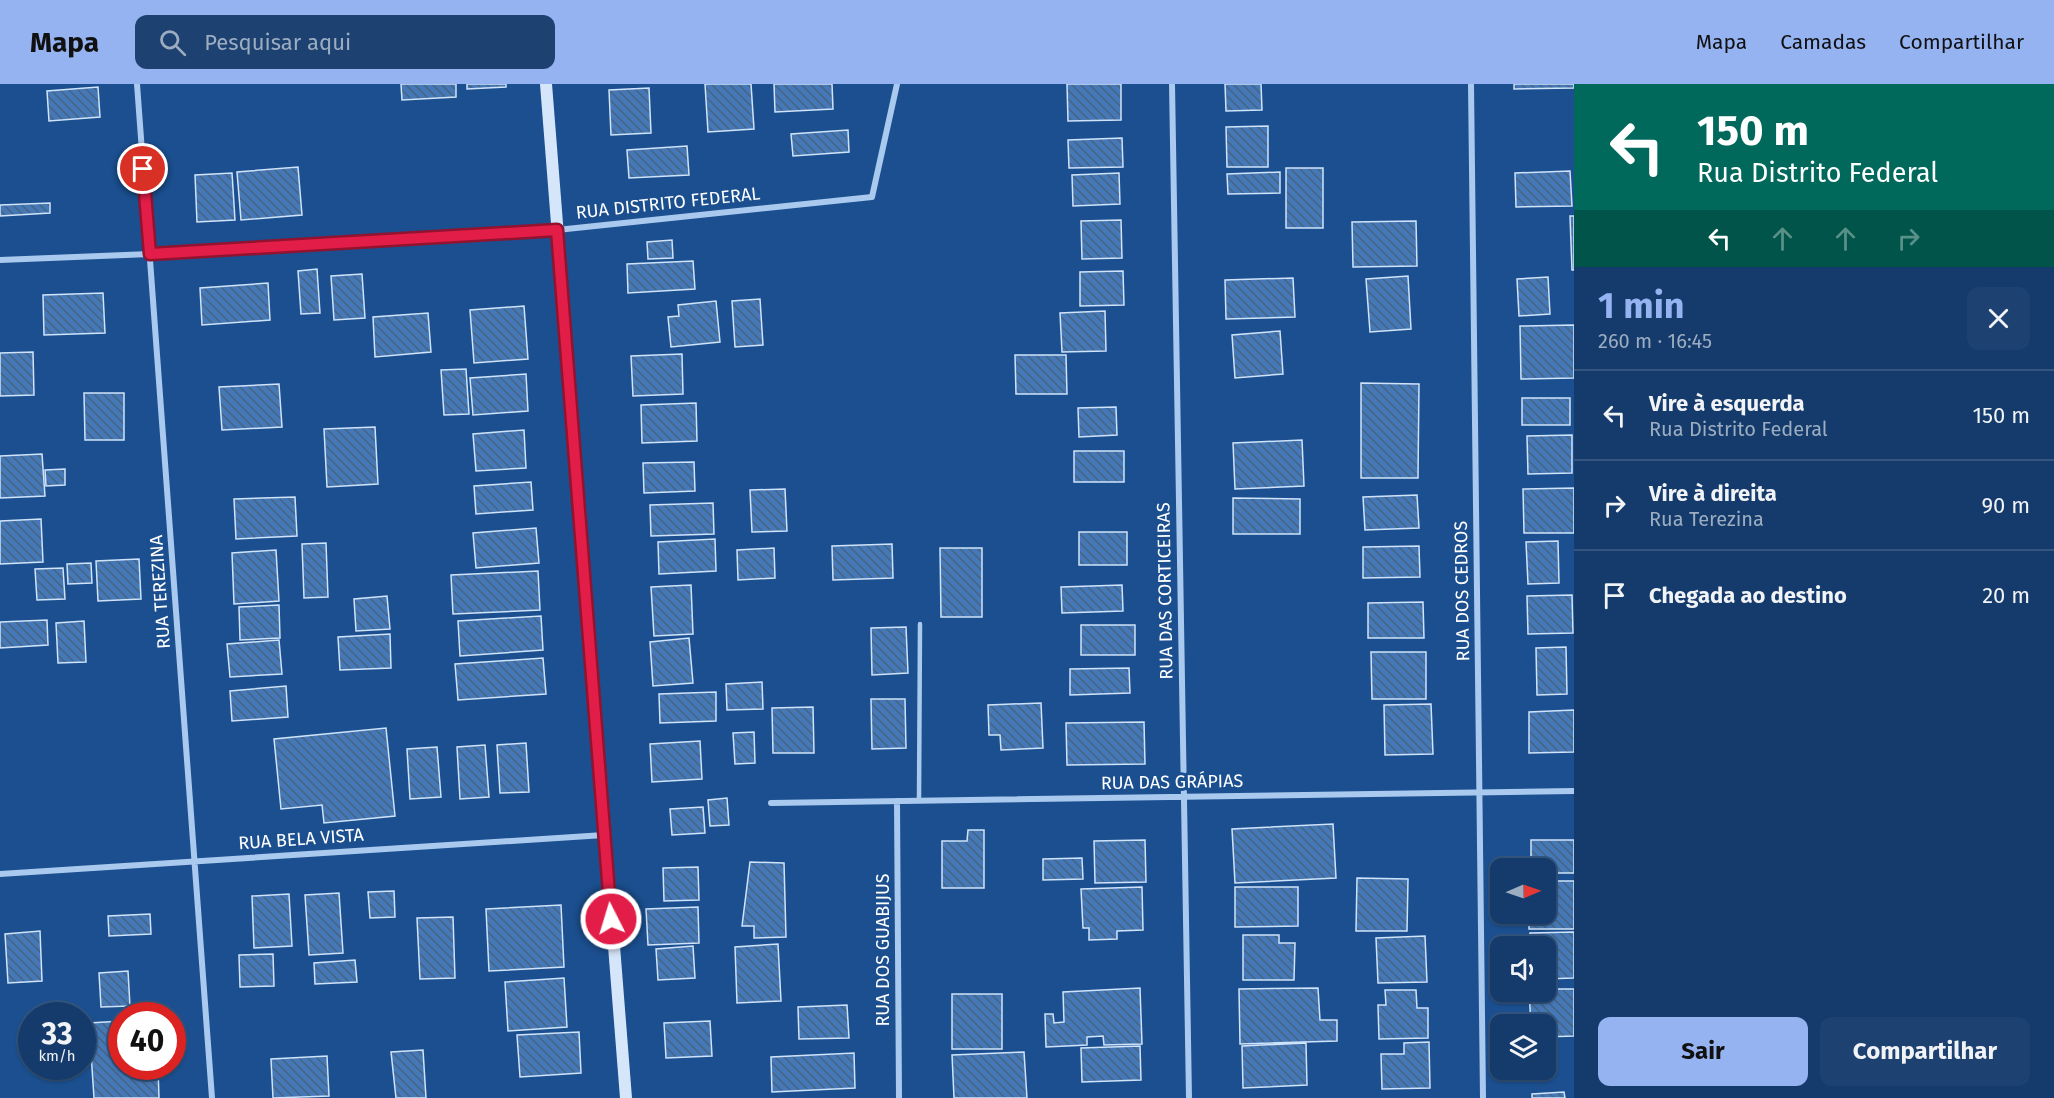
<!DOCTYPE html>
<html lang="pt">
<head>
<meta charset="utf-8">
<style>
	:root { --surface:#143b6b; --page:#1d4271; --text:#f1f3f6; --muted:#9dadc1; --line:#33557e; --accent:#95b2f1 }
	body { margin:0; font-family:"Fira Sans",sans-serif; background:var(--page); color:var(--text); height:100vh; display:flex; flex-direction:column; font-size:22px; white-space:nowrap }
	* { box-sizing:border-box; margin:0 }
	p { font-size:20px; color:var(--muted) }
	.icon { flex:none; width:33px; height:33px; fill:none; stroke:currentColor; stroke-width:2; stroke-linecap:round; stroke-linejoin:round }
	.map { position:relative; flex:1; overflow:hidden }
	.details { display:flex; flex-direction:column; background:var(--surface); width:480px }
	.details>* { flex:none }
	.guide { background:#00695c; color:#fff; overflow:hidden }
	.needle { width:39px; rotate:88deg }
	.controls { position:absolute; left:1490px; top:774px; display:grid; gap:12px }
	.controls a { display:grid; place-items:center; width:66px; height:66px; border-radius:12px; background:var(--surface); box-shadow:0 2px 4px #0004,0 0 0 2px var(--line); font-size:30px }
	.speed { position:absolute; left:18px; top:918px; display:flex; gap:12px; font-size:30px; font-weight:700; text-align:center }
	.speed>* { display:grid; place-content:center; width:78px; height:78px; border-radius:50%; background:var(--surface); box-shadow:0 2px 4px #0004,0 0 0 2px var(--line); line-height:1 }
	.speed small { font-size:15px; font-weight:400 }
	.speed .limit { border:9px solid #d22; background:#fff; color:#111 }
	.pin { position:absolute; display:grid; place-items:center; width:51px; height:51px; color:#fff; margin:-26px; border:3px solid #fff; border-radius:50%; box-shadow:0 2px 6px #0007 }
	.me { position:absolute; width:66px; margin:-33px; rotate:355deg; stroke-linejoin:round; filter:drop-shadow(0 0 4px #0008) }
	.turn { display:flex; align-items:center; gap:21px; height:126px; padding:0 24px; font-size:27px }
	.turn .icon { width:78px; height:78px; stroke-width:2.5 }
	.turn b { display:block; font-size:42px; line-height:51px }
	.lanes { display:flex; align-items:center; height:57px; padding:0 24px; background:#0003; justify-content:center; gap:30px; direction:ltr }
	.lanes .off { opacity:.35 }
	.round { display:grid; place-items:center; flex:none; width:63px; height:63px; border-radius:12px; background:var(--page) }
	.overview { display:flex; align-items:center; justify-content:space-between; height:102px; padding:0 24px }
	h1 { font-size:36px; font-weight:700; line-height:45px; color:var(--accent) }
	.primary-button { display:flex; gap:12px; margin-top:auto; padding:12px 24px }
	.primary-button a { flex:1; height:69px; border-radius:12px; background:var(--accent); color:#111; font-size:24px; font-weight:700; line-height:69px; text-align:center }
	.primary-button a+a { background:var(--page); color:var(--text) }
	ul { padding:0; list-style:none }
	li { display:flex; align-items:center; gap:18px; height:90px; padding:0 24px; border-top:2px solid var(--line) }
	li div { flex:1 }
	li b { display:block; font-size:22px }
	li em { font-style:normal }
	header { display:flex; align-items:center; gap:36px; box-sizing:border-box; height:84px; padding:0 30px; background:var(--accent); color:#111 }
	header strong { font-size:28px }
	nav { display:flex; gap:33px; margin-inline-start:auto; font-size:21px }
	.search { width:420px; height:54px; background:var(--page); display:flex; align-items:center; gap:15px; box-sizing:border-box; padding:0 21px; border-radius:12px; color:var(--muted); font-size:22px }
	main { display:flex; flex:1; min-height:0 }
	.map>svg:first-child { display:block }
</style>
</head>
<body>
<header>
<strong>Mapa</strong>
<div class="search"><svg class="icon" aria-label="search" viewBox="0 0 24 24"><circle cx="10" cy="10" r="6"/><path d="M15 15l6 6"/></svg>Pesquisar aqui</div>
<nav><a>Mapa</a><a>Camadas</a><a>Compartilhar</a></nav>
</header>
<main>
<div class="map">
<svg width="1574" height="1014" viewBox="0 0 1574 1014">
	<defs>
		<pattern id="building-back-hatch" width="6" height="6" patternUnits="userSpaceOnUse" patternTransform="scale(1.5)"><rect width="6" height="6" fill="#4478b7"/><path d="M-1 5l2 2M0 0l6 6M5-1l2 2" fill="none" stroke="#486282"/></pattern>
	</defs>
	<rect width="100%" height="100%" fill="#1b4f8f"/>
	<!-- building -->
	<path fill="url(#building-back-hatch)" stroke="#cfe3fa" stroke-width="1.5" d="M401 0H456V13L402 16Z
		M467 0H506V3L467 5Z
		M705 0H751L754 45 708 48Z
		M774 0H832L833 25 775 28Z
		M1067 0H1121V36L1068 37Z
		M1225 0H1261L1262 26 1226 27Z
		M1514 0H1574V4L1514 5Z
		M98 3 100 33 49 37 47 7Z
		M649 4 651 49 611 51 609 6Z
		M1268 42V83H1227L1226 43Z
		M848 46 849 68 793 72 791 50Z
		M1122 54 1123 83 1069 84 1068 56Z
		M687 62 689 91 629 94 627 66Z
		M298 83 302 131 241 136 237 88Z
		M1286 84H1323V144H1286Z
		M1570 87 1572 122 1516 123 1515 89Z
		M1280 88V109L1228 110 1227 90Z
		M232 89 235 136 197 138 195 91Z
		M1119 89 1120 120 1073 122 1072 91Z
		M50 119V129L0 132V121Z
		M1570 132H1574V186H1572Z
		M1121 136 1122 174 1082 175 1081 137Z
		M1416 137 1417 182 1353 183 1352 138Z
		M672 156 673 174 648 175 647 158Z
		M693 177 695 205 628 209 627 180Z
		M317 185 320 229 301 230 298 187Z
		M1123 187 1124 221 1080 222V188Z
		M362 190 365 234 334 236 331 192Z
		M1408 192 1411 245 1370 248 1366 195Z
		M1548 193 1550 230 1519 232 1517 195Z
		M1293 194 1295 233 1226 235 1225 196Z
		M268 199 270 236 202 241 200 204Z
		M103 209 105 249 44 251 43 211Z
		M760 215 763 261 735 263 732 217Z
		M716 217 720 258 671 263 668 233 679 232 678 221Z
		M524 222 528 275 474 279 470 226Z
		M1105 227 1106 267 1062 268 1060 229Z
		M428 229 431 268 375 273 373 233Z
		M1574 241V294L1521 295 1520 242Z
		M1280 247 1283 290 1235 294 1232 251Z
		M33 268 34 311 0 312V269Z
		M682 270 683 310 633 312 631 272Z
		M1015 271H1066L1067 310H1016Z
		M466 285 469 330 444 331 441 286Z
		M526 290 528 327 473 331 470 294Z
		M1361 299 1419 300 1418 394H1361Z
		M279 300 282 343 222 346 219 303Z
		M84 309H124V356H85Z
		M1522 314H1570V341H1522Z
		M696 319 697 357 642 359 641 321Z
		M1116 323 1117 351 1079 353 1078 324Z
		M375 343 378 400 327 403 324 345Z
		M524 346 526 384 476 387 473 350Z
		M1572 351V389L1528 390 1527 352Z
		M1302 356 1304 402 1235 405 1233 359Z
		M1074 367H1124V398H1074Z
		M42 370 45 412 0 414V372Z
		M694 378 695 407 644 409 643 379Z
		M65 385V401L46 402 45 386Z
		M531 398 533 426 476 430 474 402Z
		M1574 404V449H1524L1523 405Z
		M785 405 787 447 752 448 750 406Z
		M1417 411 1419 444 1365 446 1363 413Z
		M295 413 297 452 236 455 234 415Z
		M1233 414 1300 415V450H1233Z
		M713 419 714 450 651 452 650 421Z
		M41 435 43 478 0 480V437Z
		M536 444 539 479 476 484 473 449Z
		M1079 448H1127V481H1079Z
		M715 455 716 487 659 490 658 458Z
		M1558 457 1559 499 1528 500 1526 458Z
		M326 459 328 513 304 514 302 460Z
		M892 460 893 494 833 496 832 462Z
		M1419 462 1420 493 1363 494V463Z
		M774 464 775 494 738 496 737 466Z
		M940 464H982V533H941Z
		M276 466 279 517 234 520 232 469Z
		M139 475 141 515 98 517 96 477Z
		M91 479 92 499 68 500 67 480Z
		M63 484 65 515 37 516 35 485Z
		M538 487 540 526 453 530 451 491Z
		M691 501 693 550 654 552 651 503Z
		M1122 501 1123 527 1062 529 1061 503Z
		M1572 511 1573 549 1528 550 1527 512Z
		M387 512 390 545 356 547 354 515Z
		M1423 518 1424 554H1368V519Z
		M279 521 280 554 240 556 239 523Z
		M541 532 543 566 460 572 458 537Z
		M47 536 48 561 0 564V538Z
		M84 537 86 578 58 579 56 539Z
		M1081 541H1135V571H1081Z
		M906 543 908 589 872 591 871 544Z
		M390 550 391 584 340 586 338 553Z
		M689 554 693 599 653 602 650 558Z
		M279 556 282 590 230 593 227 560Z
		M1566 563 1567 610 1537 611 1536 564Z
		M1371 568H1426V615H1372Z
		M543 574 546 610 458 616 455 580Z
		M1129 584 1130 609 1070 611V585Z
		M762 598 763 625 727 626 726 600Z
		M286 602 288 633 232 637 230 607Z
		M716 608V637L660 639 659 610Z
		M871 615H905L906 664 872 665Z
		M1041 619 1043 664 1001 666 1000 651H989L988 621Z
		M1431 620 1433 670 1385 671 1384 621Z
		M813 623 814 669H773L772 624Z
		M1574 626V668L1529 669V628Z
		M1144 638 1145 680 1067 681 1066 639Z
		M386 644 395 732 324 739 322 721 281 725 274 655Z
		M754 648 755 679 735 680 733 649Z
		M700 657 702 695 652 698 650 660Z
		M526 659 529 708 500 709 497 661Z
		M485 661 489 713 460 715 457 663Z
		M437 663 441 713 410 715 407 665Z
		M727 714 729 741 710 742 708 716Z
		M703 723 705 749 672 751 670 725Z
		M1333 740 1336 794 1235 799 1232 745Z
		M968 746H984V804H942V757H967Z
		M1145 756 1146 798 1095 799 1094 757Z
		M1531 756H1574V789H1545V784H1531Z
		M1082 774 1083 795 1043 796V775Z
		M750 778 784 779 786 853 754 854V842H742Z
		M698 783 699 816 664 817 663 784Z
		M1357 794 1408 795 1407 847H1356Z
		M1545 797H1574V845H1529V830H1545Z
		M1142 803 1143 846 1117 847V855L1089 856V844H1083L1081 805Z
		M1235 803H1298V842L1235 843Z
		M394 807 395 833 370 834 368 808Z
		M339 809 343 869 309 871 305 811Z
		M289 810 292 862 254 864 252 812Z
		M561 821 564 883 489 887 486 825Z
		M698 823 699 859 648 861 646 825Z
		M150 830 151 850 109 852 108 832Z
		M453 833 455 894 420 895 417 834Z
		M40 847 42 897 8 899 5 850Z
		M1574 848V894L1545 895V862H1531L1530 849Z
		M1243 851H1279V859H1295L1294 896H1243Z
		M1425 852 1427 898 1378 899 1376 854Z
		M778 860 781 917 737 919 735 863Z
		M693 862 695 894 658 896 656 865Z
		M273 870 274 902 240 903 239 871Z
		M355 876 357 898 315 900 314 879Z
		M128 887 130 922 101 923 99 889Z
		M564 894 567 943 508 947 505 898Z
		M1140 904 1142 960 1104 961 1103 952 1087 953V961L1046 963 1045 930H1053L1054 939 1064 938 1063 908Z
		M1318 904 1320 936H1337V957L1240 960 1239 905Z
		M1545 905H1574V952L1545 953V940H1531L1529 908H1545Z
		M1385 906H1416L1417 924H1428V954L1379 955 1378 921H1386Z
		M952 910H1002V965H952Z
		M847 921 849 954 799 955 798 923Z
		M122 937V982H158L159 1014H94L89 939Z
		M710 937 712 972 666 974 664 939Z
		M579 948 581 989 520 993 517 951Z
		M1429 958 1430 1004 1382 1005 1381 970H1404V959Z
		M1306 959 1307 1001 1243 1004 1242 962Z
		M1140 962 1141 996 1082 998 1081 964Z
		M423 966 426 1014H396L391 968Z
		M1024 968 1027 1014H954L952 971Z
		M854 969 855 1004 772 1008 771 973Z
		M327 972 329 1012 273 1014 271 975Z
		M1564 1008 1565 1014H1532V1010Z"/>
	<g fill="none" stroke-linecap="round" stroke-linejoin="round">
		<!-- lane -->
		<path stroke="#a9c9ee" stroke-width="4.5" d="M919 717 920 540"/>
		<!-- street -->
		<path stroke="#a9c9ee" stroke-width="6" d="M137 0 212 1014
			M1172 0 1189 1014
			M1471 0 1483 1014
			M0 176 150 170 557 146 872 113 897 0
			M897 717 899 1014
			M771 719 1574 707
			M0 790 604 751"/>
		<!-- secondary -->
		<path stroke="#d6e6fa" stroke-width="12" d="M546 0 626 1014"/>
	</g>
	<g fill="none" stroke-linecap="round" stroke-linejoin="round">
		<!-- route casing -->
		<g stroke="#92132f" stroke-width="15">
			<path id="route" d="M143 85 150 170 557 146 611 835"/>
		</g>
		<!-- route -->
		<use href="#route" stroke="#e11d48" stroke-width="10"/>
	</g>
	<g text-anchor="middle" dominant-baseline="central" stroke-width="6" stroke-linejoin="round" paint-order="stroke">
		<!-- street labels -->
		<g font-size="18" fill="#fff" stroke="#1b4f8f">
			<text transform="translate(668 119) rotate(-6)">RUA DISTRITO FEDERAL</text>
			<text transform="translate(1165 507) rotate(-91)">RUA DAS CORTICEIRAS</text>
			<text transform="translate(1462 507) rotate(-91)">RUA DOS CEDROS</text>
			<text transform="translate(160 508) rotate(-94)">RUA TEREZINA</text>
			<text transform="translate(1172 698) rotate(-1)">RUA DAS GRÁPIAS</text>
			<text transform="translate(301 755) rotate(-4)">RUA BELA VISTA</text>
			<text transform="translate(883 866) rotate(-90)">RUA DOS GUABIJUS</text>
		</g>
	</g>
</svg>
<div class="controls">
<a><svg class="needle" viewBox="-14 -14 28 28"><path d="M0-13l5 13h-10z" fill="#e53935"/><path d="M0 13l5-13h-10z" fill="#9dadc1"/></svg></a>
<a><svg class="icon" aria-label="sound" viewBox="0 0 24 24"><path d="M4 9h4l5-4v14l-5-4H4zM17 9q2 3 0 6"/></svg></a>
<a><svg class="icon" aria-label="layers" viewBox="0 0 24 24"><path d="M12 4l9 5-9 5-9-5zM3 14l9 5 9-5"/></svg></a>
</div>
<div class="speed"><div>33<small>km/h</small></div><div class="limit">40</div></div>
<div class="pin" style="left:143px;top:85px;background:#d93025"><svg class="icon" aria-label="arrive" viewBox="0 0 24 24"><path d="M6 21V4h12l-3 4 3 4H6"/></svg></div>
<svg class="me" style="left:611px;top:835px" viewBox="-20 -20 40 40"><circle r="17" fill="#e11d48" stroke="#fff" stroke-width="3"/><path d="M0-11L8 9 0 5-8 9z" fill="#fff"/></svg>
</div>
<section class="details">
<div class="guide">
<div class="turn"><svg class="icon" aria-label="left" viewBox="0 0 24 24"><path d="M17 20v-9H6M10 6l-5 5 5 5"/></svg><div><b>150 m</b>Rua Distrito Federal</div></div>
<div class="lanes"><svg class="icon" aria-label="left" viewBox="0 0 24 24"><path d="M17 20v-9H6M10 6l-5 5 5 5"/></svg><svg class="icon off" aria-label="ahead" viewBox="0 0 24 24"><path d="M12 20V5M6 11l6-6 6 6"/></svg><svg class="icon off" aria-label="ahead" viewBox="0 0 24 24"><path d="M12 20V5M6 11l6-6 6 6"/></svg><svg class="icon off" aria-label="right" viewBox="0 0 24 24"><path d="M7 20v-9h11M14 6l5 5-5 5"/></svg></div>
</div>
<div class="overview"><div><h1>1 min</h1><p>260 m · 16:45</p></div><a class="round"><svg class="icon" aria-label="close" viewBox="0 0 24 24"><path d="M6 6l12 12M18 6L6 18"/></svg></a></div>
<ul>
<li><svg class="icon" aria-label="left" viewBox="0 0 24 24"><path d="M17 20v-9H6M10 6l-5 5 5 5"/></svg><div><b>Vire à esquerda</b><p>Rua Distrito Federal</p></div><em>150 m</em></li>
<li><svg class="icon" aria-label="right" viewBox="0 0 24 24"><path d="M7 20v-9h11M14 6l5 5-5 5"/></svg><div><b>Vire à direita</b><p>Rua Terezina</p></div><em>90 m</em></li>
<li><svg class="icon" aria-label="arrive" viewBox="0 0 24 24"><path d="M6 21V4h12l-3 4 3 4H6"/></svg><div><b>Chegada ao destino</b></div><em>20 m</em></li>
</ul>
<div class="primary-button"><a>Sair</a><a>Compartilhar</a></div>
</section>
</main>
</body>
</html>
